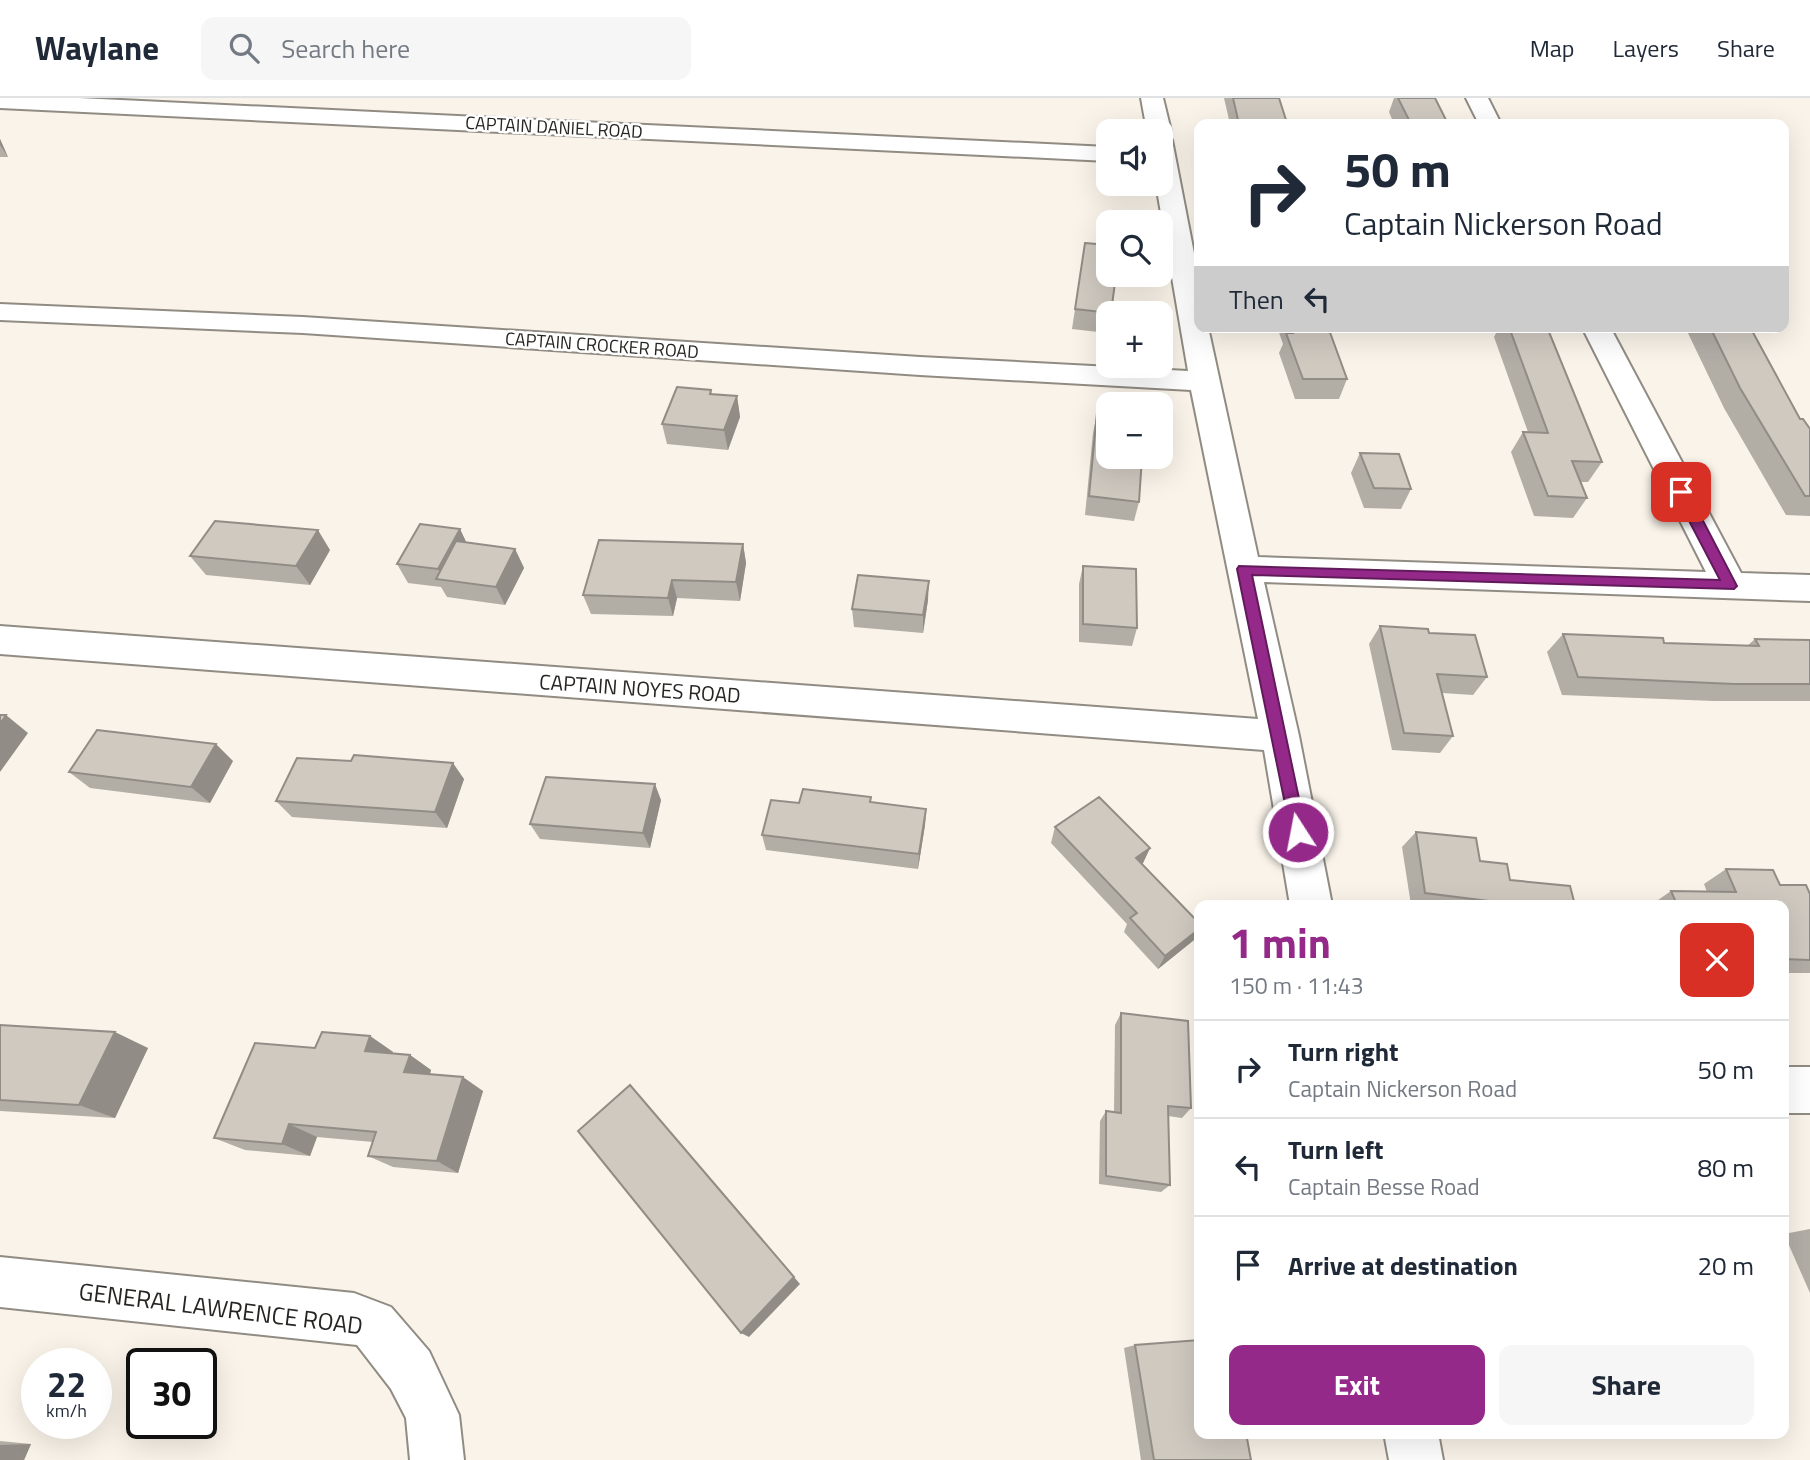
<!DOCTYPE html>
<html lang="en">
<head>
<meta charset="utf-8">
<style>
	:root { --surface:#fff; --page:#f6f6f7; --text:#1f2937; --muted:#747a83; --line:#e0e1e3; --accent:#95298a }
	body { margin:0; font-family:"Titillium Web",sans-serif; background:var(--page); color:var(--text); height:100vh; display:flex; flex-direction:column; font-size:26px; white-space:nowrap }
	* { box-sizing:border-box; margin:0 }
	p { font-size:23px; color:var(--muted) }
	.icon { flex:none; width:38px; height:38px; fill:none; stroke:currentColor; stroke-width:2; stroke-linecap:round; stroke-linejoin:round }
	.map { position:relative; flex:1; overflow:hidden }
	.details { position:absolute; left:1194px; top:802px; width:595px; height:539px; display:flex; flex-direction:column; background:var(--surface); border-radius:14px; box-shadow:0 7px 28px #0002 }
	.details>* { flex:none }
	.banner { position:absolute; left:1194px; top:21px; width:595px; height:214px; border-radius:14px; box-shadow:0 7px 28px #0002; background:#fff; color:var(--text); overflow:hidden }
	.buttons { position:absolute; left:1096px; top:21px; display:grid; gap:14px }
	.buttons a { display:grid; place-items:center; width:77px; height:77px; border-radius:14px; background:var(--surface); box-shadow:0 7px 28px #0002; font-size:35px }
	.speed { position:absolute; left:21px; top:1250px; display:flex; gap:14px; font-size:35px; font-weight:700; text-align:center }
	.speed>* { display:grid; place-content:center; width:91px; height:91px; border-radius:50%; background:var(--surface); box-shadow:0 7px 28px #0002; line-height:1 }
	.speed small { font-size:18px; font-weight:400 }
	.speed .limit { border:4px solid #111; border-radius:10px; background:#fff; color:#111 }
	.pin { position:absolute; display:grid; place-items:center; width:60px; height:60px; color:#fff; margin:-30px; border-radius:14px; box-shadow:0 4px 10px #0006 }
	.me { position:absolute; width:77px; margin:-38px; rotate:349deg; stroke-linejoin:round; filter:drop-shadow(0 0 5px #0008) }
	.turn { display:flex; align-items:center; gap:24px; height:147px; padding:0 35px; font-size:32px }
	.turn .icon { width:91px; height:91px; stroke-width:2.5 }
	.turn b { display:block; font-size:49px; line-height:60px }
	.then { display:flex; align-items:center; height:66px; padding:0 35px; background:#0003; gap:14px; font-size:26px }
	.round { display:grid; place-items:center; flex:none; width:74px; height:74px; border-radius:14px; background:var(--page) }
	.summary { display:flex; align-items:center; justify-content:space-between; height:119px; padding:0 35px }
	h1 { font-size:42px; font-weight:700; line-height:52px; color:var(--accent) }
	.action { display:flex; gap:14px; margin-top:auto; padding:14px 35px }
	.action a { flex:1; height:80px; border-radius:14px; background:var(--accent); color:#fff; font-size:28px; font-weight:700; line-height:80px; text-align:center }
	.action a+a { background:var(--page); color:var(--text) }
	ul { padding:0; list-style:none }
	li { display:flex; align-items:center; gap:21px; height:98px; padding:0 35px; border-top:2px solid var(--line) }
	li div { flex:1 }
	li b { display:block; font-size:26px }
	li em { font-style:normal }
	header { display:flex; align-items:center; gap:42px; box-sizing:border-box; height:98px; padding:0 35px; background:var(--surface); border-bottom:2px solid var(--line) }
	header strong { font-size:33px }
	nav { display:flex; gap:38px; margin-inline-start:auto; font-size:24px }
	.search { width:490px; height:63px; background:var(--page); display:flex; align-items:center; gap:18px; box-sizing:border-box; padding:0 24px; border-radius:14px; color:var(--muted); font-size:26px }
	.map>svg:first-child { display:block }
</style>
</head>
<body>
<header>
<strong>Waylane</strong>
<div class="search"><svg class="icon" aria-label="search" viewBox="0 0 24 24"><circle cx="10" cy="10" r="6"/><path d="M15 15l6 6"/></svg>Search here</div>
<nav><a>Map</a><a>Layers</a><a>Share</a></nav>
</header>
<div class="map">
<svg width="1810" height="1362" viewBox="0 0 1810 1362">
	<rect width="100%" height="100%" fill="#f9f3e9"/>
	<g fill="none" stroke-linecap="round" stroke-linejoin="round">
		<!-- minor casing -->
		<g stroke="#918c83" stroke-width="4">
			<path id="minor" d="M0 0H79L1108 49V63L0 10Z
				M1141 0H1163L1171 33 1168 37 1172 42 1199 181V229H1208L1258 459 1706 474 1582 229H1610L1741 475 1810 477V503L1264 484 1299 638 1332 807H1290L1264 652 0 556V528L1258 621 1191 292 920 277 303 235 0 222V206L303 219 920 259 1188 273 1156 86H1160V33H1147Z
				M1466 0H1488L1501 26H1479Z
				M1783 969H1810V1015H1783Z
				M0 1159 354 1195 391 1209 429 1253 459 1317 464 1362H410L406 1320 391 1291 357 1247 0 1209Z
				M1384 1335H1438L1443 1362H1389Z"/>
		</g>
		<!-- minor -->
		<use href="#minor" fill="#fff" fill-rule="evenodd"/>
	</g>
	<!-- wall -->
	<path fill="#b2ada5" d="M1224 0H1279L1286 22 1285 26H1230Z
		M1394 0H1435L1448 26H1394L1389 14Z
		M0 41 8 59H0Z
		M1085 145 1116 177 1111 215H1108L1107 235 1072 231Z
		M1277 229H1328L1347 281 1339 301H1295L1279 255 1283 246Z
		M1499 229H1547L1602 364 1588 384H1581L1587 400 1573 420 1534 418 1511 354 1523 334H1528L1494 239Z
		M1685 229H1750L1800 321 1810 331V418L1786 417 1724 310Z
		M711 292 712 296 737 298 740 319 728 352 667 346 662 326Z
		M1097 315 1139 404 1134 423 1085 417 1093 335Z
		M1360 355 1411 391 1401 411 1364 410 1351 375Z
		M460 431 466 444 515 451 524 470 505 507 447 499 441 489 408 485 397 466Z
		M743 446 746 465 740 503 677 500 673 518 591 516 583 497Z
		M330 452 310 487 206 477 190 458Z
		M1083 468 1137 530 1132 548 1079 544V486Z
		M928 502 923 535 854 529 852 511Z
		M1380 528 1429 535 1487 579 1473 597 1442 595 1453 638 1440 655 1392 652 1369 546Z
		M1563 536 1664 545 1747 548 1755 541 1810 542V603H1714L1562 597 1547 554Z
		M233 663 210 705 90 690 69 674Z
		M351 663 464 681 447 730 292 719 276 703Z
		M871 699V704L926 711 925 727 918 771 766 752 762 737 799 705Z
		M661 702 650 750 540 741 530 726Z
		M1055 729 1150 750 1143 765 1142 766 1199 825V834L1194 842 1158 871 1124 834 1127 826 1051 745Z
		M1416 734 1480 763 1510 782 1575 807H1411L1402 749Z
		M1726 771 1810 796V875H1783V807H1651L1671 793 1707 794 1704 786Z
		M1121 915 1191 1010 1182 1020 1168 1018 1170 1087 1161 1094 1099 1086 1100 1023 1106 1013 1114 1014 1115 927Z
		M0 927 148 950 115 1020 0 1013Z
		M370 938 393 954V955L410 957 431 972 430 976 483 993 458 1075 393 1069 368 1058 373 1044 317 1039 310 1058 245 1052 214 1040 315 950Z
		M1810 1131V1195L1784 1136Z
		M1135 1247 1251 1362H1141L1124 1250Z
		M0 1343 31 1346 24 1362H0Z"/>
	<!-- shaded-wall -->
	<path fill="#918d86" d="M0 41 8 59 0 47Z
		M737 298 740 319 728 352 724 332Z
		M460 431 469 450 443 481 438 471Z
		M318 432 330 452 310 487 296 468Z
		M743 446 746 465 740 503 736 484Z
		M515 451 524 470 505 507 496 489Z
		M672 482 677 500 673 518 668 500Z
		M929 483 928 502 923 535V517Z
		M6 617 28 635 0 674V626Z
		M216 646 233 663 210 705 191 689Z
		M453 665 464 681 447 730 435 714Z
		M655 686 661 702 650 750 643 735Z
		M926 711 925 727 918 771 919 756Z
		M1150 750 1143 765 1130 775 1136 760Z
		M1199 831V834L1194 842 1158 871 1165 858Z
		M115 934 148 950 115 1020 79 1007Z
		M370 938 393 954 388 968 365 953Z
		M410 957 431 972 426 988 404 974Z
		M463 979 483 993 458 1075 437 1063Z
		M289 1026 317 1039 310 1058 282 1046Z
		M794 1179 800 1186 749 1239 741 1235Z
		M31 1346 24 1362H0V1347Z"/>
	<!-- building -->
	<path fill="#cfc9c0" stroke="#918d86" stroke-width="2" d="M1233 0H1279L1286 22H1281L1282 26H1239Z
		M1398 0H1435L1448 26H1411Z
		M1085 145 1108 147V177H1116L1111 215 1075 211Z
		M1291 229H1328L1347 281H1303L1286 235H1293Z
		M1509 229H1547L1602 364 1572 363 1587 400 1548 398 1523 334 1548 335Z
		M1710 229H1750L1800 321H1803L1810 331V398H1805L1740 290Z
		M677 289 711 292 710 296 737 298 724 332 662 326Z
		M1097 315 1108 316V359H1142L1139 404 1089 398Z
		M1360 355 1399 356 1411 391 1374 390Z
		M215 423 318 432 296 468 190 458Z
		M420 426 460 431 438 471 397 466Z
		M599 442 743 446 736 484 672 482 668 500 583 497Z
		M456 443 515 451 496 489 436 481Z
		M1083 468 1136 471 1137 530 1083 526Z
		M858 477 929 483 923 517 852 511Z
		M1380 528 1428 531 1429 535 1475 537 1487 579 1437 576 1453 638 1404 635Z
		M1563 536 1663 540 1664 545 1759 548 1755 541 1810 542V586H1734L1578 579Z
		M0 617H6L0 626Z
		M97 632 216 646 191 689 69 674Z
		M354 657 453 665 435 714 276 703 297 660 351 663Z
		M546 679 655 686 643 735 530 726Z
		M803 691 871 699 870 704 926 711 919 756 762 737 771 702 799 705Z
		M1099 699 1150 750 1136 760 1199 825V831L1165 858 1130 820 1137 815 1055 729Z
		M1416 734 1476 740 1480 763 1507 766 1510 782 1570 788 1575 807H1488V803L1425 795Z
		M1726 771 1773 772 1780 787H1806L1810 796V862L1783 861V807H1677L1671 793 1736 794Z
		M1121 915 1188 923 1191 1010 1168 1008 1170 1087 1106 1078V1013L1121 1015Z
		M0 927 115 934 79 1007 0 1002Z
		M322 934 370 938 365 953 410 957 404 974 463 979 437 1063 368 1058 376 1034 289 1026 282 1046 214 1040 255 945 315 950Z
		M630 987 794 1179 741 1235 578 1033Z
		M1199 1242V1335H1246L1251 1362H1154L1135 1247Z"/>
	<!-- route -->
	<path fill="#95298a" stroke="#611b5a" stroke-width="2" d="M1681 389 1688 394 1737 488 1734 491 1252 477 1306 734 1304 740 1298 742 1292 740 1237 471 1239 468 1720 482 1674 394Z"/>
	<g text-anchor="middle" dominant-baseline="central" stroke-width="5" stroke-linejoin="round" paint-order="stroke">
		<!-- far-street labels -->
		<g font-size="18" fill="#272522" stroke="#fff">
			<text transform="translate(554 29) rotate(3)">CAPTAIN DANIEL ROAD</text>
			<text transform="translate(602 247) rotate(4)">CAPTAIN CROCKER ROAD</text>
		</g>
		<!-- street labels -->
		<g font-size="21" fill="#272522" stroke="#fff">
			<text transform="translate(640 590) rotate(4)">CAPTAIN NOYES ROAD</text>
		</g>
		<!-- near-street labels -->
		<g font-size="24" fill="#272522" stroke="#fff">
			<text transform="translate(221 1210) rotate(7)">GENERAL LAWRENCE ROAD</text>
		</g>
	</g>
</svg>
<div class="buttons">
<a><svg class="icon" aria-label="sound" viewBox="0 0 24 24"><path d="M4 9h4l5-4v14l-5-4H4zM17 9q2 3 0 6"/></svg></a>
<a><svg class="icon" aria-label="search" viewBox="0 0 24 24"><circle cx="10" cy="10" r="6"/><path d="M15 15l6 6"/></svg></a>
<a>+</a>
<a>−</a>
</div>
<div class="speed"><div>22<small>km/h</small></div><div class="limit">30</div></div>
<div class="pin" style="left:1681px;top:394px;background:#d93025"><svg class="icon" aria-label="arrive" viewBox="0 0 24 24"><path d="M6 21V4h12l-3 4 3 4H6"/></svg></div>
<svg class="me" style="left:1298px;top:734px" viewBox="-20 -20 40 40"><circle r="17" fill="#95298a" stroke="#fff" stroke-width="3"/><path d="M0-11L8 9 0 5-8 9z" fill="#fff"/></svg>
<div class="banner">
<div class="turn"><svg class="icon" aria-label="right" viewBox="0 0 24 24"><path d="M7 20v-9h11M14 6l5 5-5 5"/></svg><div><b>50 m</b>Captain Nickerson Road</div></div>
<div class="then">Then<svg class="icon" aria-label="left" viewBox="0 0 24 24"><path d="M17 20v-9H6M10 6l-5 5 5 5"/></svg></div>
</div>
<section class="details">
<div class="summary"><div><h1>1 min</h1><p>150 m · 11:43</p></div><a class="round" style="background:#d93025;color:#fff"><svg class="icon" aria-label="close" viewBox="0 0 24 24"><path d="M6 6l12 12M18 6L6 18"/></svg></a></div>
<ul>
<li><svg class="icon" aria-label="right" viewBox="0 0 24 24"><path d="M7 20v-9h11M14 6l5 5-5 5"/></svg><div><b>Turn right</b><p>Captain Nickerson Road</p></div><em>50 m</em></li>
<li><svg class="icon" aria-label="left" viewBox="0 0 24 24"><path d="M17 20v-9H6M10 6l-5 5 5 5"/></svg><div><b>Turn left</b><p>Captain Besse Road</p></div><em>80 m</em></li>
<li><svg class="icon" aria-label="arrive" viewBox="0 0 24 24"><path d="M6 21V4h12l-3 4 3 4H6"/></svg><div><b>Arrive at destination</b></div><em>20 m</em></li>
</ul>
<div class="action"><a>Exit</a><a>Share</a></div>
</section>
</div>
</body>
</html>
